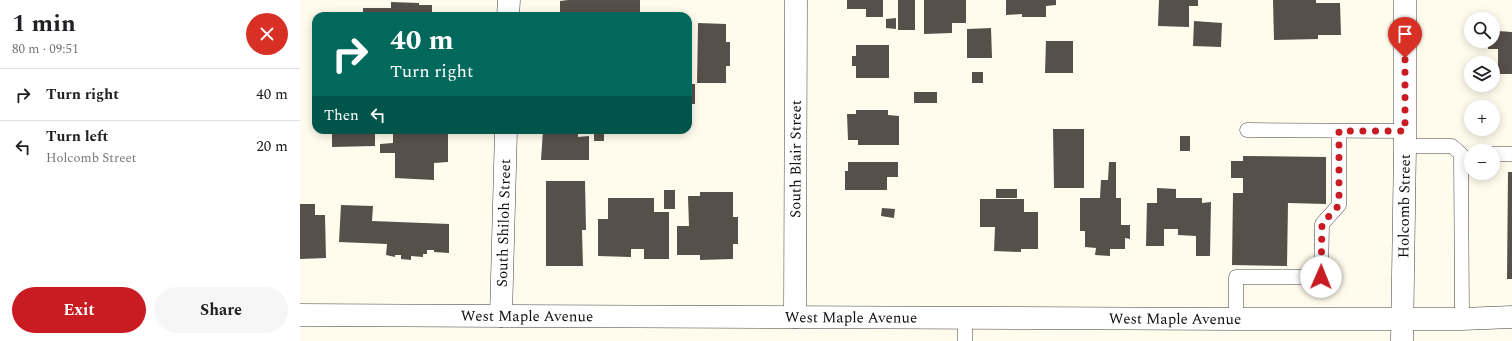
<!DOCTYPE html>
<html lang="en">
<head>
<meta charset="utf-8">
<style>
	:root { --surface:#fff; --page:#f6f6f6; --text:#202124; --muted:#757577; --line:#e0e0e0; --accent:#c81b22 }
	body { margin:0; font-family:Spectral,serif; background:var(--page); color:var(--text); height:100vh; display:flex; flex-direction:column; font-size:15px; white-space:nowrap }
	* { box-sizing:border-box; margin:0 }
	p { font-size:13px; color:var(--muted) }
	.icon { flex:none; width:22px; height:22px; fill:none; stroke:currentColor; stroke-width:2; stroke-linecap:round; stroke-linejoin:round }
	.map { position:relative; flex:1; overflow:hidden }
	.panel { display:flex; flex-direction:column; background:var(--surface); width:300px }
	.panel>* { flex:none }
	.hud { position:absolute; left:12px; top:12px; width:380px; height:122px; border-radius:12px; box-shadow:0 2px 10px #0003; background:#00695c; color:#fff; overflow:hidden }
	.controls { position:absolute; left:1164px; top:12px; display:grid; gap:8px }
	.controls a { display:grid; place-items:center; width:36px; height:36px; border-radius:50%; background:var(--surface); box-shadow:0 2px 10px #0003; font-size:20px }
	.pin { position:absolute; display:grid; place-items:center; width:34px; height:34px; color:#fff; margin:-41px -17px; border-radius:50% 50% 50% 0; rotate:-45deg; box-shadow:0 0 4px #0007 }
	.pin .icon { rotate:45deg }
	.me { position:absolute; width:44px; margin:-22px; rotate:1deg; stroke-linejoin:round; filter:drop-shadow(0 0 3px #0008) }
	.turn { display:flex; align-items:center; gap:14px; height:84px; padding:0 12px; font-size:18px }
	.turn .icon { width:52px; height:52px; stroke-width:2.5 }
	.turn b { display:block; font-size:28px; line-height:34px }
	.then { display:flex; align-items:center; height:38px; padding:0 12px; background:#0003; gap:8px; font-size:15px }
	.round { display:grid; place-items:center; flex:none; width:42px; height:42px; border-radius:21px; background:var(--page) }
	.head { display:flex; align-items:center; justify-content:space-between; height:68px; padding:0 12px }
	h1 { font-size:24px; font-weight:700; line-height:30px }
	.action { display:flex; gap:8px; margin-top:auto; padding:8px 12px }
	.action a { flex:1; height:46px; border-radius:24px; background:var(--accent); color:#fff; font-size:16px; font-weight:700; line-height:46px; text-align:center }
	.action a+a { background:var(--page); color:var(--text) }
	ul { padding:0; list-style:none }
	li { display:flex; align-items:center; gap:12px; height:52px; padding:0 12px; border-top:1px solid var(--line) }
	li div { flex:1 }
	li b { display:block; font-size:15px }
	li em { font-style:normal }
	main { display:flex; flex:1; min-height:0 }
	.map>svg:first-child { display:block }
</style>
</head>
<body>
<main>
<section class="panel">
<div class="head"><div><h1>1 min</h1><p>80 m · 09:51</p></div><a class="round" style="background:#d93025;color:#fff"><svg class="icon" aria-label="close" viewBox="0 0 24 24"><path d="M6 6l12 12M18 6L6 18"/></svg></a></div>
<ul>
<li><svg class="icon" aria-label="right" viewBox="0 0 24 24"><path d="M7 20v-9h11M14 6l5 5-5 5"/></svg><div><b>Turn right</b></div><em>40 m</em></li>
<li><svg class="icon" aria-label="left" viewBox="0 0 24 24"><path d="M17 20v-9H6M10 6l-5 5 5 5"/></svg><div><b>Turn left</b><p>Holcomb Street</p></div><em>20 m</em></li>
</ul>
<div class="action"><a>Exit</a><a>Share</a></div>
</section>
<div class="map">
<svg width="1212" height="341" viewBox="0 0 1212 341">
	<rect width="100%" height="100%" fill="#fffcee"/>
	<!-- building -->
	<path fill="#574f49" d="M268 0H340V16H260V1Z
		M547 0H583V17H566V9H547Z
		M598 0H615V30H598Z
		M624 0H666V23H652V33L624 34Z
		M706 0H756V5L746 6V17H722V14L706 15Z
		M859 0H898V6H889V27L858 26Z
		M973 0H1016V3H1040L1041 35H1018V39L974 40Z
		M91 2 119 3V5H132V16H34V13L63 12V8H91Z
		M596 18V29L586 28V19Z
		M894 21 922 23 921 47 893 46Z
		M398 23 426 24V42H430V66H426V83H397Z
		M691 28 692 58H667V29Z
		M1198 31 1212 32V74H1198V49H1188V41L1198 39Z
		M746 41H773V73H745Z
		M556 45H589V78H556V66H552V56H556Z
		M672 72H683V83H672Z
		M388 84H395V104H388Z
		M614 92H637V103H614Z
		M556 110H588V115L599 116V145H558V140H548L547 114H556Z
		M753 129H784V188H754Z
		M32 130H75V146L32 147Z
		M117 130H148V162L134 163V180L95 178V153H80V144L93 143V133H117Z
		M243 130H278V137L289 136V160H241Z
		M281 130H304V141H294V134L281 133Z
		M880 136H890V151H880Z
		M943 156 1026 157V204L988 203 987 266 932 265 933 193H943V178H931V161H943Z
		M548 162H598V177H587V190H545V171H548Z
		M809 162H816V198H821V225H830V239L825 238V249H810V256L795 255 796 248 785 247V231H780V198H800L801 180H808Z
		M1208 172H1212V279H1207Z
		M246 181H285L286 230H282L283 266H246Z
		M857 188 876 189V198H902V203L911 202 910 256H896V236L878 235V229H864V246H846L847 203H857Z
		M696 189H717V198H696Z
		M364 190H375V209H364Z
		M400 192H433V217H438V244H433V259L400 260V255H377V226H389L388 196H400Z
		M308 198H354V212H369V259H344V249H331V257L298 256V219H308Z
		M680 199H724V212H738V249H721V252L694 251 695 227H680Z
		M0 204H15V215H25L26 258 0 259Z
		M41 205 73 206 72 221 149 224V253L134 252V250H127V254H123V257L111 256V260L101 259V255H95V257L86 255 87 244 39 242Z
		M582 208 595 209 594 218 581 216Z"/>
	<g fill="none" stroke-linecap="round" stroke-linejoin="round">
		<!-- service casing -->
		<g stroke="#414141" stroke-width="15">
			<path id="service" d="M947 130 1105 131
				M1105 146H1152L1161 154 1162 319
				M1193 154H1212
				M665 318V341
				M936 319V277H1021L1022 224 1039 205V131"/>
		</g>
		<!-- minor casing -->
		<g stroke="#414141" stroke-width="23">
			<g id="minor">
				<path d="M208 16 209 0"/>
				<path id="s1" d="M0 315 936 319H1162L1212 317"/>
				<path id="s2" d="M201 316 206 130"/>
				<path id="s3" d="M495 317 496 0"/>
			</g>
		</g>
		<!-- tertiary casing -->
		<g stroke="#414141" stroke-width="23">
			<g id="tertiary">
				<path id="s4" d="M1102 341 1105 146V0"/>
			</g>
		</g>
		<!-- service -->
		<use href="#service" stroke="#fff" stroke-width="14"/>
		<!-- minor -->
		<use href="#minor" stroke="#fff" stroke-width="22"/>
		<!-- tertiary -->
		<use href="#tertiary" stroke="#fff" stroke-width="22"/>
	</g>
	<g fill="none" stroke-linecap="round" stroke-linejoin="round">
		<!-- route -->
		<path stroke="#c81b22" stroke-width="7" stroke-dasharray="0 12.6" d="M1021 277 1022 224 1039 205V131H1105V58"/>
	</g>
	<g text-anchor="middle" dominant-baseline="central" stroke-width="4" stroke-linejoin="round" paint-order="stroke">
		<!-- street labels -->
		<g font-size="15" fill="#0e0e0e" stroke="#fff">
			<text stroke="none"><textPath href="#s3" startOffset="158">South Blair Street</textPath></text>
			<text stroke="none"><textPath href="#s4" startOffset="135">Holcomb Street</textPath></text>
			<text stroke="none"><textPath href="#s2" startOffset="93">South Shiloh Street</textPath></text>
			<text stroke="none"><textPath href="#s1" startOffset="227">West Maple Avenue</textPath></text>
			<text stroke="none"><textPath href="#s1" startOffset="551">West Maple Avenue</textPath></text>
			<text stroke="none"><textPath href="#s1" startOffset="875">West Maple Avenue</textPath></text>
		</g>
	</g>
</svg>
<div class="controls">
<a><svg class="icon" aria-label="search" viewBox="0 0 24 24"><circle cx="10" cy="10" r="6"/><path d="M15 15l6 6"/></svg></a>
<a><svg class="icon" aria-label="layers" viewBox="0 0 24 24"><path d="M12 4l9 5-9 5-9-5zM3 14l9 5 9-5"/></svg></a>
<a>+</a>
<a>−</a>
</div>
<div class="pin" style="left:1105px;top:58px;background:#d93025"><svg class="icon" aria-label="arrive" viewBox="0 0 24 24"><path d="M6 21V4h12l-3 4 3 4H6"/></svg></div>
<svg class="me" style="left:1021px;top:277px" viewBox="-20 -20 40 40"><circle r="19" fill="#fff"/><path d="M0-13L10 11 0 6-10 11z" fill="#c81b22"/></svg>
<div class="hud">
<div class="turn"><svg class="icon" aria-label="right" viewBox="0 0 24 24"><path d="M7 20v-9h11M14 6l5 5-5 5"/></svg><div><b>40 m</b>Turn right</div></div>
<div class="then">Then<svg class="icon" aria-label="left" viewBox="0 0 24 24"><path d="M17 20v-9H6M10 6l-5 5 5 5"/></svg></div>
</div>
</div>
</main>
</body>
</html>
